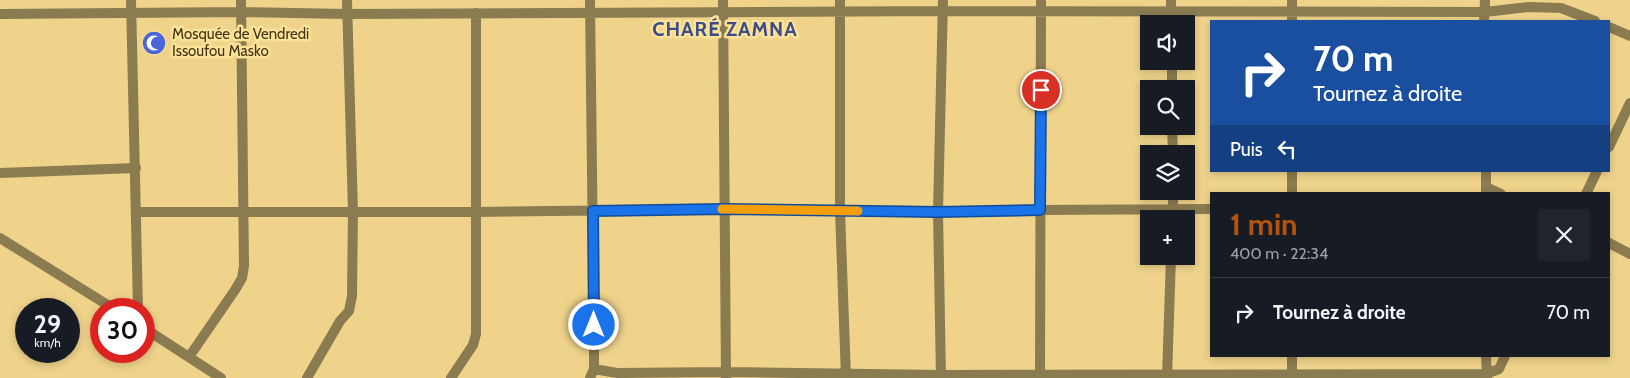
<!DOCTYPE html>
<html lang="fr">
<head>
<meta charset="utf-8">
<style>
	:root { --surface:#171b24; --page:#20242c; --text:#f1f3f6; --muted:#9ea1a6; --line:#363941; --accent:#b45309 }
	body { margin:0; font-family:Cabin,sans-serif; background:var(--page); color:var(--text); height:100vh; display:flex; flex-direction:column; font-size:19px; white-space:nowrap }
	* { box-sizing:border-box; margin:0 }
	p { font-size:16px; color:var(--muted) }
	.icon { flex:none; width:28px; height:28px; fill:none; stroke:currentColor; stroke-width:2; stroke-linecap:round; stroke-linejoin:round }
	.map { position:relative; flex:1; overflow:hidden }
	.drawer { position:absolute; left:1210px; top:192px; width:400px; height:165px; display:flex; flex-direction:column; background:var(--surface); border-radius:0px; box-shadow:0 2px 8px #0003 }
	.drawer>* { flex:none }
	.hud { position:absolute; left:1210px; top:20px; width:400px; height:152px; border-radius:0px; box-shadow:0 2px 8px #0003; background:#1a4fa0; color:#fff; overflow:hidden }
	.fabs { position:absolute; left:1140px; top:15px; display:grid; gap:10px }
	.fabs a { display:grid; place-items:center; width:55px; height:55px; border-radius:0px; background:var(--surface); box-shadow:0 2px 8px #0003; font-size:25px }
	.speed { position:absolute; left:15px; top:298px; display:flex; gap:10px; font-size:25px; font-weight:700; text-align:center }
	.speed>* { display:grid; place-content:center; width:65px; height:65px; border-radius:50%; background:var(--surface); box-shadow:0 2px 8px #0003; line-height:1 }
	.speed small { font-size:12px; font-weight:400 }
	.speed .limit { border:8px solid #d22; background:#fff; color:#111 }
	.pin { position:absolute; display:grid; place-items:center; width:42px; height:42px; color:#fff; margin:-21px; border:2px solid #fff; border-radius:50%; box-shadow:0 1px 5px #0007 }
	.me { position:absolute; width:55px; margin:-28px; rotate:0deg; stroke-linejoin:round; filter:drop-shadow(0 0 4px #0008) }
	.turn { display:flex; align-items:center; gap:18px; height:105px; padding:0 20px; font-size:22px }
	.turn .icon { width:65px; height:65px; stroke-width:2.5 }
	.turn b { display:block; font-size:35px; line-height:42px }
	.then { display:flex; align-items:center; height:48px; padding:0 20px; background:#0003; gap:10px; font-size:19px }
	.round { display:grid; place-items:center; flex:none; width:52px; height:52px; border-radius:0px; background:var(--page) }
	.summary { display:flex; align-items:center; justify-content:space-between; height:85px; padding:0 20px }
	h1 { font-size:30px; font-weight:700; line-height:38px; color:var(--accent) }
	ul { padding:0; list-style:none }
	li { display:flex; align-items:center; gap:15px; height:70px; padding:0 20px; border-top:1px solid var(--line) }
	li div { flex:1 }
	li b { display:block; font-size:19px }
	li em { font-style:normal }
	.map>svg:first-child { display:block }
</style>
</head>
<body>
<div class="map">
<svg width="1630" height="378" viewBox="0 0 1630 378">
	<rect width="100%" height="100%" fill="#efd38b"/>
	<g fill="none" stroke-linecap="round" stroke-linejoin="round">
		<!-- minor -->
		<path stroke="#8b7b50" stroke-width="10" d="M131 0 138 309
			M723 0 726 378
			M840 0V211L846 378
			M1171 0V24
			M0 14 241 12 347 14 943 11 1485 12 1529 7 1561 8 1595 21
			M1292 21V0
			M1484 21 1485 0
			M1609 27 1630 36
			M1172 61V89
			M1172 126 1173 154
			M1609 147 1630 103
			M1292 171V194
			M1486 171V194
			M0 173 136 168
			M1486 187 1501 194
			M1586 194 1597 171
			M137 212H476L725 209 938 212 1040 210 1211 209
			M1173 219V191
			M0 238 114 309
			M1609 243 1630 254
			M144 328 221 378
			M1486 356 1487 378
			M189 357 235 290 242 278 244 266 241 0
			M594 369 617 373 726 372 941 375 1486 374 1499 369 1505 356
			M307 378 340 321 349 311 352 296 353 212 347 0
			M451 378 473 345 476 334V13
			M590 378 594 369V344L590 0
			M941 378 938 212 943 0
			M1040 378 1041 0
			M1167 378 1171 256
			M1292 378V356"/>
	</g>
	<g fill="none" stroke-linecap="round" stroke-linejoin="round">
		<!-- route casing -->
		<g stroke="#114b97" stroke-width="12">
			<path id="route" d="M594 325 593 211 725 209 938 212 1040 210 1041 90"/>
		</g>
		<!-- route -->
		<use href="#route" stroke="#1a73e8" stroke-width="9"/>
		<!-- slow -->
		<path stroke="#f59e0b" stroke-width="9" d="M722 209 858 211"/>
	</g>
	<!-- icons -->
	<defs>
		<g id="mosque-disc" transform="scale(1.25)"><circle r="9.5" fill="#4a66da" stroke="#fce198"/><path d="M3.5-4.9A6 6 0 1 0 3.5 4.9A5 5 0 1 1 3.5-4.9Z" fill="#fff"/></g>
	</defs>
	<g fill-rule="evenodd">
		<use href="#mosque-disc" x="154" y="43"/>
	</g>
	<g text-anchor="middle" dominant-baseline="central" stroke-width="5" stroke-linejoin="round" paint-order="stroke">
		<!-- poi labels -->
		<g font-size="15" fill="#403517" stroke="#fce198" text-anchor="start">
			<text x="172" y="34">Mosquée de Vendredi<tspan x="172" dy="17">Issoufou Masko</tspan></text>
		</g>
		<!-- district labels -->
		<g font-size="20" font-weight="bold" letter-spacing="1" fill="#3b4c87" stroke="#fce198">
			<text x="725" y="29">CHARÉ ZAMNA</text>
		</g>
	</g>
</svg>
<div class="fabs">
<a><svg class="icon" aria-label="sound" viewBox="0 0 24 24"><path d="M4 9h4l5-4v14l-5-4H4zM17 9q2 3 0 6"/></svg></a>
<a><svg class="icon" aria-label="search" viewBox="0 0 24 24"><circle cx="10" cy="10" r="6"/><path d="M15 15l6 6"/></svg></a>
<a><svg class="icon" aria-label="layers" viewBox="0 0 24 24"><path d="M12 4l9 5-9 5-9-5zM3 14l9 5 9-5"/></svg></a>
<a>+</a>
</div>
<div class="speed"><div>29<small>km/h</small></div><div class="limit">30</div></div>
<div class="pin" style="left:1041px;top:90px;background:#d93025"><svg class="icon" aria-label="arrive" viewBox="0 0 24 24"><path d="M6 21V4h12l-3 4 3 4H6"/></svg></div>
<svg class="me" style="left:594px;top:325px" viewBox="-20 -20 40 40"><circle r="17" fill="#1a73e8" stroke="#fff" stroke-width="3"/><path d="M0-11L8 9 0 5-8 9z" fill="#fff"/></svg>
<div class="hud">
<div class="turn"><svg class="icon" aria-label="right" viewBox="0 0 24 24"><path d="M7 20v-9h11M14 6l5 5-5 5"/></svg><div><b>70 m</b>Tournez à droite</div></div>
<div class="then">Puis<svg class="icon" aria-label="left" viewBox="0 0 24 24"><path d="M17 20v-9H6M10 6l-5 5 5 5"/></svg></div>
</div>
<section class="drawer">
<div class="summary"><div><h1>1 min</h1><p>400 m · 22:34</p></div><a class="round"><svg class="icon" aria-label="close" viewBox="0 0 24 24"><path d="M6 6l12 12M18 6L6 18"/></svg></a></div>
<ul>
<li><svg class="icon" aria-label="right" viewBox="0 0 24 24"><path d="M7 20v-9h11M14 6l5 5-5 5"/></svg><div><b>Tournez à droite</b></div><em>70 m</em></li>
</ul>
</section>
</div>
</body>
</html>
